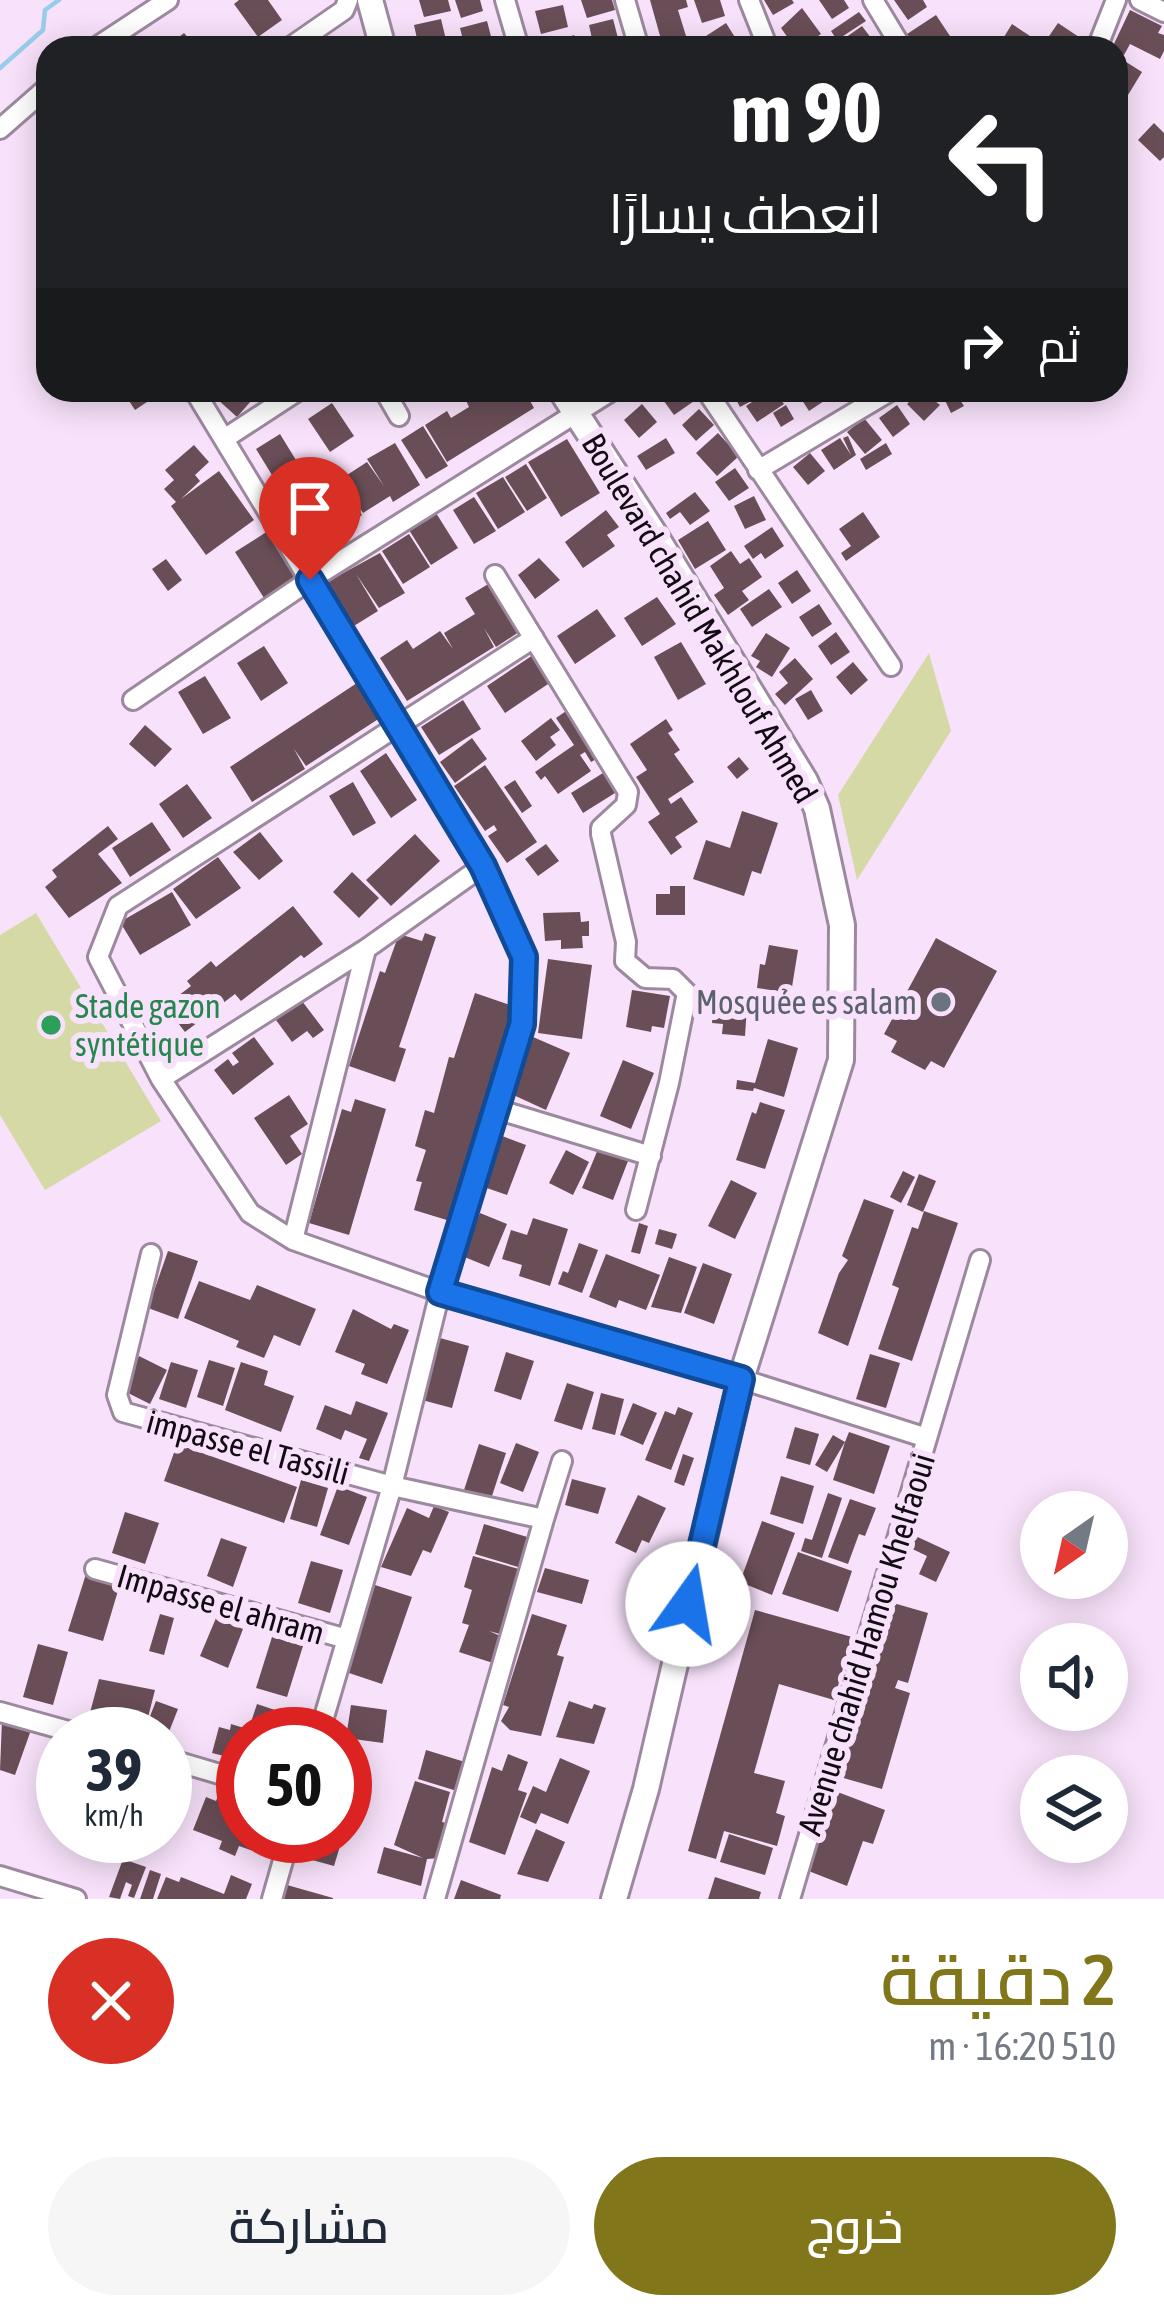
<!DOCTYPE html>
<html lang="ar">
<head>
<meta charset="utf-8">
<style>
	:root { --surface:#fff; --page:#f6f6f7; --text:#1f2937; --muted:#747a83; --accent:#82761a }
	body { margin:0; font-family:"Asap Condensed",Cairo,sans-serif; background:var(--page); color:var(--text); direction:rtl; height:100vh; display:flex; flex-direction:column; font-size:45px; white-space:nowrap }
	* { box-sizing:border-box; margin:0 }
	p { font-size:39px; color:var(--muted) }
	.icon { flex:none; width:66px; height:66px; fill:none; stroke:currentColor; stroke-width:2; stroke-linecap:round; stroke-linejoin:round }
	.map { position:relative; height:1899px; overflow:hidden; direction:ltr }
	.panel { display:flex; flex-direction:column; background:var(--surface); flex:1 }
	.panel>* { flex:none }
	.hud { position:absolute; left:36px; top:36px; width:1092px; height:366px; border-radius:36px; box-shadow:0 6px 30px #0003; direction:rtl; background:#202124; color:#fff; overflow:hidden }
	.needle { width:78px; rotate:214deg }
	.buttons { position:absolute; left:1020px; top:1491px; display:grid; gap:24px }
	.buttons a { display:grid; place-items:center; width:108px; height:108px; border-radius:50%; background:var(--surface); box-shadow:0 6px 30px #0003; font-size:60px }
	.speed { position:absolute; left:36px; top:1707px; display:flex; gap:24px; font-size:60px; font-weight:700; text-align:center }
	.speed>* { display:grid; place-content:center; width:156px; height:156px; border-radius:50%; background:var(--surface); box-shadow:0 6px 30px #0003; line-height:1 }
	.speed small { font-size:30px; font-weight:400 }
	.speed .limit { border:18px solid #d22; background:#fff; color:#111 }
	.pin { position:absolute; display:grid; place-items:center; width:102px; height:102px; color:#fff; margin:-123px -51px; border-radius:50% 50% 50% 0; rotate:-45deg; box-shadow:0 0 12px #0007 }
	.pin .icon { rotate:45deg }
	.me { position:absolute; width:132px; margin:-66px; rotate:13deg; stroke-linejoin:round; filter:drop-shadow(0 0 9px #0008) }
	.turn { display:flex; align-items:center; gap:42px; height:252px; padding:0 48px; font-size:54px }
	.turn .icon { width:156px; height:156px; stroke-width:2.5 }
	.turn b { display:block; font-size:84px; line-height:102px }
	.then { display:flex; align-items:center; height:114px; padding:0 48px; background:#0003; gap:24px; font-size:45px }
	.round { display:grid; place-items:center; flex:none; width:126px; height:126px; border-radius:63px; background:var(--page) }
	.summary { display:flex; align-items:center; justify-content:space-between; height:204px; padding:0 48px }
	h1 { font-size:72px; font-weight:600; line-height:90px; color:var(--accent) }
	.primary-button { display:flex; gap:24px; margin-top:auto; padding:24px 48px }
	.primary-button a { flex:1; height:138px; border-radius:72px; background:var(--accent); color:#fff; font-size:48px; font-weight:600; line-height:138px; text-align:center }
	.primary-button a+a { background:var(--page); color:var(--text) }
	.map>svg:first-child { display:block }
</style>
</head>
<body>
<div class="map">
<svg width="1164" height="1899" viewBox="0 0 1164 1899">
	<rect width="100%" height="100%" fill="#f8e2fb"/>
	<!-- green -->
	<path fill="#d5d9a5" d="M929 653 951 731 857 880 838 795Z
		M36 913 161 1121 45 1190 0 1115V935Z"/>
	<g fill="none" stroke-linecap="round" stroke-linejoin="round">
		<!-- stream -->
		<path stroke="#96cdea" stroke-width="4.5" d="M0 68 43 30 45 10 59 0"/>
	</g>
	<!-- building -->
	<path fill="#6a4e57" d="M239 0H268L282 20 258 37 234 4Z
		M419 0H448L451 11 424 17Z
		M455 0H480L483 11 461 18Z
		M581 0H612L615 10 587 18Z
		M650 0H686L688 7 678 10 686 36 662 43Z
		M694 0H720L725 16 702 23Z
		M764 0H792L794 3 773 15Z
		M819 0H844L849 8 832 19Z
		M894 0H923L927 7 908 20Z
		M563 5 568 27 541 34 535 11Z
		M802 8 821 34 800 48H789L793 45 781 28Z
		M1130 10 1162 26 1158 33 1164 35V51L1160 59 1130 44 1124 55 1112 48Z
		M859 12 866 21 837 40 831 31Z
		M936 15 952 39 939 48H912L904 36Z
		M441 19 448 48H419L414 25Z
		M613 19 619 42 594 48 589 25Z
		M487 21 493 44 465 48 460 28Z
		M726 23 738 42 728 48H713L706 36Z
		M1058 23 1079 37 1071 48H1053L1045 42Z
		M1012 24 1033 38 1026 48 999 45Z
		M862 26 874 42 864 48H847L842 40Z
		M184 33 197 48H165Z
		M574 35 579 48H541Z
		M1123 60 1142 72 1128 95 1116 88V70Z
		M1154 123 1164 133V157L1160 161 1138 140Z
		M122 390H165L135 410Z
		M223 390H239L251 401 237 417 216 398Z
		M466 390H524L534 408 447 462 425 425 447 411 451 418 469 407 462 392Z
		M666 390H690L697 399 674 415 661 397Z
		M741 390H774L784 404 757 422 746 406 761 396 740 407 733 394Z
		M786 390H816L824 401 809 411 800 397 794 401Z
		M921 390 940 405 924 421 907 404Z
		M940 390H981L960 400 964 406 951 413Z
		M332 403 354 436 330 452 308 419Z
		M642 404 657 422 639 438 624 420Z
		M786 405 794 419 781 427 773 413Z
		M897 405 910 424 893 437 879 418Z
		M699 409 714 425 696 441 682 425Z
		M864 418 882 440 865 454 847 432Z
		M423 426 448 466 426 479 401 440Z
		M718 433 739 456 717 476 696 453Z
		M280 434 307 478 283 493 256 449Z
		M848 436 856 455 834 470 821 450 840 438 851 455 843 438Z
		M666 438 675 453 646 470 637 456Z
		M567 439 600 493 561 517 528 462Z
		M395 443 420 485 393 502 390 496 363 513 341 479 367 462 384 486 367 459Z
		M886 443 892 454 866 470 860 459Z
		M194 445 209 462 195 475 200 481 181 499 219 471 254 520 206 555 171 506 176 502 164 489 174 480 165 470Z
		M810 453 825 471 808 485 793 467Z
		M526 464 547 498 527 511 505 477Z
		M735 468 749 488 729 501 715 482Z
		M503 477 525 512 498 529 476 493Z
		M338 478 362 515 333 534 309 496Z
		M301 488 323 524 299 538 277 502Z
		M695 492 710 511 690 525 680 512 670 519 666 513Z
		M754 496 766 520 745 529 734 506Z
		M474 497 496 531 474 544 453 510Z
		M606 510 619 527 607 535 615 546 583 568 565 542Z
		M863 512 880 537 846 561 841 553 851 546 839 529Z
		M436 513 458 548 431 565 409 530Z
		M708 521 726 550 695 569 678 540Z
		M772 527 784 546 765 559 761 553 753 559 744 546Z
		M268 531 297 577 264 598 235 552Z
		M409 534 430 567 403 584 382 551Z
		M731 551 740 564 749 558 762 577 742 591 749 600 728 615 714 595 724 588 710 566Z
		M380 553 405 593 379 608 356 574 378 611 349 629 323 584Z
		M539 558 560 580 535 599 518 575Z
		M166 559 182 580 168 591 152 569Z
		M797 570 811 591 792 604 778 583Z
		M495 580 525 628 496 647 484 628 494 647 407 701 380 658 407 640 413 649 440 631 453 649 444 633 475 614 465 598Z
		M769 589 782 607 752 627 740 609Z
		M657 597 676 624 642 646 624 618Z
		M819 604 832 624 812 637 799 617Z
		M597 609 616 636 575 664 557 636Z
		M836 632 850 652 831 665 818 646Z
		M766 633 790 648 772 677 756 667 760 661 751 656Z
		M681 642 706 684 678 700 654 657Z
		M264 646 288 683 261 701 237 663Z
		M536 653 554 680 505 713 487 686Z
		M795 658 813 679 785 705 775 694 788 683 779 672Z
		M853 662 868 680 851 695 836 677Z
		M205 676 231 718 203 734 178 692Z
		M360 681 383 716 306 766 294 749 305 769 252 802 230 767Z
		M811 690 823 711 808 720 795 699Z
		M463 700 481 729 439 755 421 727Z
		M569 709 600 757 591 762 585 752 580 755 591 771 558 794 545 776 541 780 535 772 574 745 556 718Z
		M551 718 560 730 550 737 556 745 536 761 521 741Z
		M666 719 673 730 668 733 680 750 674 754 694 782 668 799 671 804 681 797 698 822 675 837 682 847 671 855 648 822 660 814 636 777 647 770 630 744Z
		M145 725 172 749 155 767 129 744Z
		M472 738 487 759 455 783 440 762Z
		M386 753 417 800 391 818 360 771Z
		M739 757 749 769 737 779 727 767Z
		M485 765 537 842 507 863 488 836 497 830 494 825 485 831 454 786Z
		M603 773 615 793 583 813 571 793Z
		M515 780 532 806 522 813 504 787Z
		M353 782 376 823 353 836 329 796Z
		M187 784 212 818 183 838 159 804Z
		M742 811 778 823 761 874 752 871 744 896 693 879 706 840 730 848Z
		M152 822 171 850 130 877 112 848Z
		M108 826 118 839 98 854 122 883 69 918 45 887 57 877 52 870Z
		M260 832 283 861 259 880 233 852Z
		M415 834 440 861 391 906 366 880Z
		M546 844 559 861 538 876 525 859Z
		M218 857 241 888 196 919 173 889Z
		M352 872 379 898 359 918 333 892Z
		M670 886H685V915H656V894H670Z
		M172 892 191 925 140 955 120 922Z
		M293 906 323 944 304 958 301 955 241 1001 235 994 185 1032 165 1006 191 986 187 981 211 961 216 967Z
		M580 912 581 922 589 921V936H582L583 948 561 949V940L545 941 543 913Z
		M425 933 436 937 399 1047 406 1049 395 1082 349 1066 380 971 385 973 399 934 422 941Z
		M936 938 997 971 944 1068 931 1061 925 1070 891 1052 897 1041 884 1034Z
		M769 945 798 950 791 993 757 988 760 964 765 965Z
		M548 959 592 965 582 1039 538 1033Z
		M632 990 670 996 664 1028 652 1026 651 1032 626 1027Z
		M475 993 516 1007 450 1221 414 1210 422 1182 416 1181 426 1150 415 1146 425 1110 434 1113 449 1057 454 1058Z
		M302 1001 324 1030 313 1038 307 1031 292 1042 276 1020Z
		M725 1005 747 1007 745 1036 722 1034 723 1024 712 1023 713 1012 724 1013Z
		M254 1037 274 1064 233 1095 214 1070 228 1059 233 1066 239 1062 232 1053Z
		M533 1037 570 1053 546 1110 509 1093Z
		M768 1039 798 1048 784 1097 754 1088 753 1091 736 1089 737 1080 755 1083Z
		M623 1060 654 1073 631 1129 600 1116Z
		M289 1095 308 1124 290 1136 302 1154 286 1165 254 1118Z
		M355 1099 386 1109 349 1235 309 1223 342 1109 351 1112Z
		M760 1102 785 1110 765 1169 736 1160 752 1112 756 1114Z
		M497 1134 526 1145 507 1195 478 1185Z
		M598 1149 628 1161 613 1200 582 1188Z
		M566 1150 589 1162 573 1195 549 1183Z
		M903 1171 915 1177 901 1203 890 1197Z
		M919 1174 936 1181 923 1212 907 1205Z
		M731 1180 757 1193 735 1239 708 1226Z
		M864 1199 894 1210 848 1346 818 1333 839 1273 848 1260 842 1256Z
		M924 1211 958 1223 912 1361 878 1349 899 1288 892 1285 912 1227 918 1229Z
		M480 1213 507 1224 489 1267 462 1256Z
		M533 1218 568 1229 550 1286 519 1276 522 1265 502 1259 511 1230 527 1235Z
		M639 1223 648 1226 640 1254 631 1252Z
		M659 1229 677 1234 672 1249 655 1244Z
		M579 1243 598 1250 582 1293 558 1284 563 1271 568 1273Z
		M168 1251 198 1261 178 1319 148 1308Z
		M606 1254 660 1275 646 1310 619 1300 616 1308 589 1297Z
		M669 1257 697 1267 681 1313 651 1307Z
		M703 1263 732 1274 714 1324 684 1313Z
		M199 1281 250 1300 257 1285 316 1309 300 1346 274 1335 264 1358 236 1347 239 1341 184 1318Z
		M353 1309 391 1329 394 1324 409 1330 387 1384 361 1374 365 1364 335 1352Z
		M440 1338 469 1346 452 1408 422 1400Z
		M506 1352 534 1361 521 1400 494 1391Z
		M870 1354 900 1363 886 1408 856 1399Z
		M139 1356 167 1370 150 1404 122 1390Z
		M209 1360 235 1368 223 1406 197 1397Z
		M171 1362 198 1370 186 1408 159 1399Z
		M241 1362 268 1371 264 1385 294 1396 281 1432 225 1410Z
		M567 1383 594 1392 582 1430 554 1421Z
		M601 1393 624 1399 615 1435 592 1429Z
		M356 1401 388 1413 369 1461 359 1458 367 1439 345 1430 341 1440 316 1429 325 1405 351 1415Z
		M633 1403 657 1413 643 1445 620 1435Z
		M678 1407 693 1413 671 1470 645 1460 665 1411 675 1415Z
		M795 1427 819 1434 810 1465 786 1458Z
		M849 1432 890 1446 874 1494 833 1480 845 1442 827 1472 815 1465 833 1435 845 1442Z
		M516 1443 539 1452 523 1492 500 1483Z
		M177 1444 297 1487 284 1523 164 1481Z
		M479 1444 506 1453 491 1499 464 1490Z
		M683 1454 694 1458 684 1486 674 1482Z
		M781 1476 814 1486 803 1524 770 1514Z
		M572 1479 606 1488 598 1514 565 1505Z
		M301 1480 328 1488 317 1527 290 1519Z
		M338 1486 367 1497 349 1545 320 1535Z
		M828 1493 842 1498 822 1558 801 1551 805 1538 812 1540Z
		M638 1495 666 1508 649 1543 642 1540 636 1553 615 1543Z
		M850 1499 876 1508 865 1536 859 1534 848 1564 828 1557Z
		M434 1506 449 1512 431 1553 423 1550 411 1576 381 1567 407 1508 429 1518Z
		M125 1512 159 1523 145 1564 112 1553Z
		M762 1521 795 1533 772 1595 740 1582Z
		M484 1524 534 1539 525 1569 475 1554Z
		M909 1533 950 1552 936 1582 919 1574 927 1556 904 1545Z
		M221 1538 247 1547 233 1587 207 1576Z
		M798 1552 852 1571 838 1612 782 1594Z
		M473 1556 526 1571 507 1636 489 1631 505 1638 496 1664 459 1652 469 1625 462 1623 472 1590 464 1587Z
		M311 1561 343 1570 330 1613 298 1603Z
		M545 1568 589 1580 582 1604 537 1592Z
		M86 1574 120 1584 103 1641 68 1631Z
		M375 1585 412 1597 382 1684 346 1672Z
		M883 1600 928 1613 908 1683 898 1680 895 1688 910 1693 882 1789 833 1775Z
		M755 1610 852 1637 834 1700 779 1684 754 1773 785 1781 776 1813 785 1816 777 1846 724 1831 716 1859 688 1851Z
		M160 1614 174 1618 164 1655 149 1651Z
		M532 1614 567 1625 557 1655 564 1657 541 1736 510 1730 501 1721 509 1707 503 1705Z
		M216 1618 243 1629 228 1668 200 1656Z
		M272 1637 303 1646 287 1697 256 1688Z
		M38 1644 68 1652 53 1705 23 1697Z
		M99 1679 155 1690 145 1729 156 1701 178 1709 165 1742V1734L145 1730 140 1734 88 1720Z
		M569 1701 592 1709 594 1704 606 1708 594 1744 556 1737Z
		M257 1704 287 1714 280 1734H247Z
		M351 1705 387 1710 383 1743 346 1738Z
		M2 1720 31 1730 15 1775 0 1770Z
		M231 1724 244 1728 236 1759 212 1753 219 1727 230 1730Z
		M426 1750 465 1762 457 1791 418 1779Z
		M345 1751 363 1756 354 1786 345 1784Z
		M508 1754 528 1762 518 1790 527 1793 505 1855 469 1842 492 1767 502 1771Z
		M560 1758 590 1771 568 1824 541 1813 536 1824 520 1817 533 1786 546 1792Z
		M415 1781 450 1792 442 1822 450 1824 440 1858 427 1859 421 1886 377 1873 384 1847 423 1858 394 1845Z
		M835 1791 885 1810 873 1844 863 1841 847 1886 806 1870Z
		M218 1796 243 1806V1836H262L256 1852 239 1846 235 1856 219 1849 222 1841 193 1830 206 1797 216 1801Z
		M536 1829 565 1842 548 1882 517 1874Z
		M729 1834 773 1848 765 1875 720 1862Z
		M299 1836H343L334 1866 294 1855Z
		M123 1859 146 1867 134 1898 128 1896 132 1885 126 1882 120 1899 109 1897Z
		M150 1870 161 1874 153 1899H140Z
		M231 1875 252 1884 246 1899H157L166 1877 179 1882 181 1877 224 1894Z
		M715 1877 761 1892 759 1899H708Z
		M461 1880 501 1895 500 1899H454Z
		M287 1885 333 1898V1899H283Z"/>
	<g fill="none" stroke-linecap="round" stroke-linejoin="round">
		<!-- minor casing -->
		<g stroke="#9d899f" stroke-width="24">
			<path id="minor" d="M505 0 519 48
				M625 0 639 48
				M749 0 768 48
				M873 0 902 48
				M1140 0 1164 12
				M95 48 168 0
				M289 48 344 10 348 0
				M1097 48 1116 0
				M0 129 48 87
				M194 390 483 866 524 957 522 1024 440 1292 392 1486 319 1734
				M384 390 399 416
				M706 390 891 666
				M224 439 299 390
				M758 470 892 390
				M495 575 628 792 626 805 601 828V834L626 942 625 961 645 978 673 979 687 993 669 1083 636 1210
				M534 638 118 906 98 957 161 1079 250 1213 293 1240 440 1292 741 1379 927 1438
				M133 700 310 580 613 390
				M161 1079 366 949 483 866
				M496 1109 651 1156
				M293 1240 366 949
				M151 1254 117 1395 123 1412 392 1486 544 1519 435 1899
				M544 1519 562 1461
				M95 1569 347 1639
				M0 1712 79 1734
				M165 1758 243 1781
				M0 1876 76 1899
				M272 1899 290 1836
				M790 1899 980 1260"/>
		</g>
		<!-- secondary casing -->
		<g stroke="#9d899f" stroke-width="30">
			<path id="secondary" d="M370 0 383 48
				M561 390 653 532 805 781 817 809 842 925 841 1060 741 1379 646 1789 614 1899"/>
		</g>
		<!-- minor -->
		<use href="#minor" stroke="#fff" stroke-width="18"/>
		<!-- secondary -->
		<use href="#secondary" stroke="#fff" stroke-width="24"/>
	</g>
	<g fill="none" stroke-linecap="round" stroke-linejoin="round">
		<!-- route casing -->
		<g stroke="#114b97" stroke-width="30">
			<path id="route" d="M310 580 483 866 524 957 522 1024 440 1292 741 1379 688 1604"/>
		</g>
		<!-- route -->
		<use href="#route" stroke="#1a73e8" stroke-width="21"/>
	</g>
	<!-- markers -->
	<circle fill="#6b7280" stroke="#f8e2fb" stroke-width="4.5" cx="941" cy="1002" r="12"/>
	<circle fill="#2e9e5b" stroke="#f8e2fb" stroke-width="4.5" cx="51" cy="1025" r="12"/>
	<g text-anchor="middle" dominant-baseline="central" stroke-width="12" stroke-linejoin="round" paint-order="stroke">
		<!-- street labels -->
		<g font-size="33" fill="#120b13" stroke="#f8e2fb">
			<text transform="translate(700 618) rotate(59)">Boulevard chahid Makhlouf Ahmed</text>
			<text transform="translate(248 1447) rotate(15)">impasse el Tassili</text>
			<text transform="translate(221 1604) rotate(16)">Impasse el ahram</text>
			<text transform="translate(866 1644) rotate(-73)">Avenue chahid Hamou Khelfaoui</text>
		</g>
		<!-- worship labels -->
		<g font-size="33" fill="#5b616d" stroke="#f8e2fb" text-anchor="end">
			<text x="917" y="1002">Mosquée es salam</text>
		</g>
		<!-- leisure labels -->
		<g font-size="33" fill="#27864d" stroke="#f8e2fb" text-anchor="start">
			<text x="75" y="1006">Stade gazon<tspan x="75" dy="38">syntétique</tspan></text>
		</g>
	</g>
</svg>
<div class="buttons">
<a><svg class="needle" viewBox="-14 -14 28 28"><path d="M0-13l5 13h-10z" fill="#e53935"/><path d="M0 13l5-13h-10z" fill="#747a83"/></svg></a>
<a><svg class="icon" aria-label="sound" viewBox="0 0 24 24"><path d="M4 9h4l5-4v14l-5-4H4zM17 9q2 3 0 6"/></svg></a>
<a><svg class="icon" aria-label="layers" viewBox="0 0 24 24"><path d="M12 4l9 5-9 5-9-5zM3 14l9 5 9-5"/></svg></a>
</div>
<div class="speed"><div>39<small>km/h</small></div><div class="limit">50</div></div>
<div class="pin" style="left:310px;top:580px;background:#d93025"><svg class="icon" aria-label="arrive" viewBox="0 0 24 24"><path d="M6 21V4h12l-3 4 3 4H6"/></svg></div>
<svg class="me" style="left:688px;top:1604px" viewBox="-20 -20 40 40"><circle r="19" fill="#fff"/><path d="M0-13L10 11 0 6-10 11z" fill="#1a73e8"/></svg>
<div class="hud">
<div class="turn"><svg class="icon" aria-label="left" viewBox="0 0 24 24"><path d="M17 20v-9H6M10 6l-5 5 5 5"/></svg><div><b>90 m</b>انعطف يسارًا</div></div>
<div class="then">ثم<svg class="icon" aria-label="right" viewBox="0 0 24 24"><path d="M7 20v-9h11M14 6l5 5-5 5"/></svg></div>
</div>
</div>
<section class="panel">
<div class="summary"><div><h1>2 دقيقة</h1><p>510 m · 16:20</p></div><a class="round" style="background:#d93025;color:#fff"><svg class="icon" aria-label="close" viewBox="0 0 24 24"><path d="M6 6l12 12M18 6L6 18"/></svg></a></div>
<div class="primary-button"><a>خروج</a><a>مشاركة</a></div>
</section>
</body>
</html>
